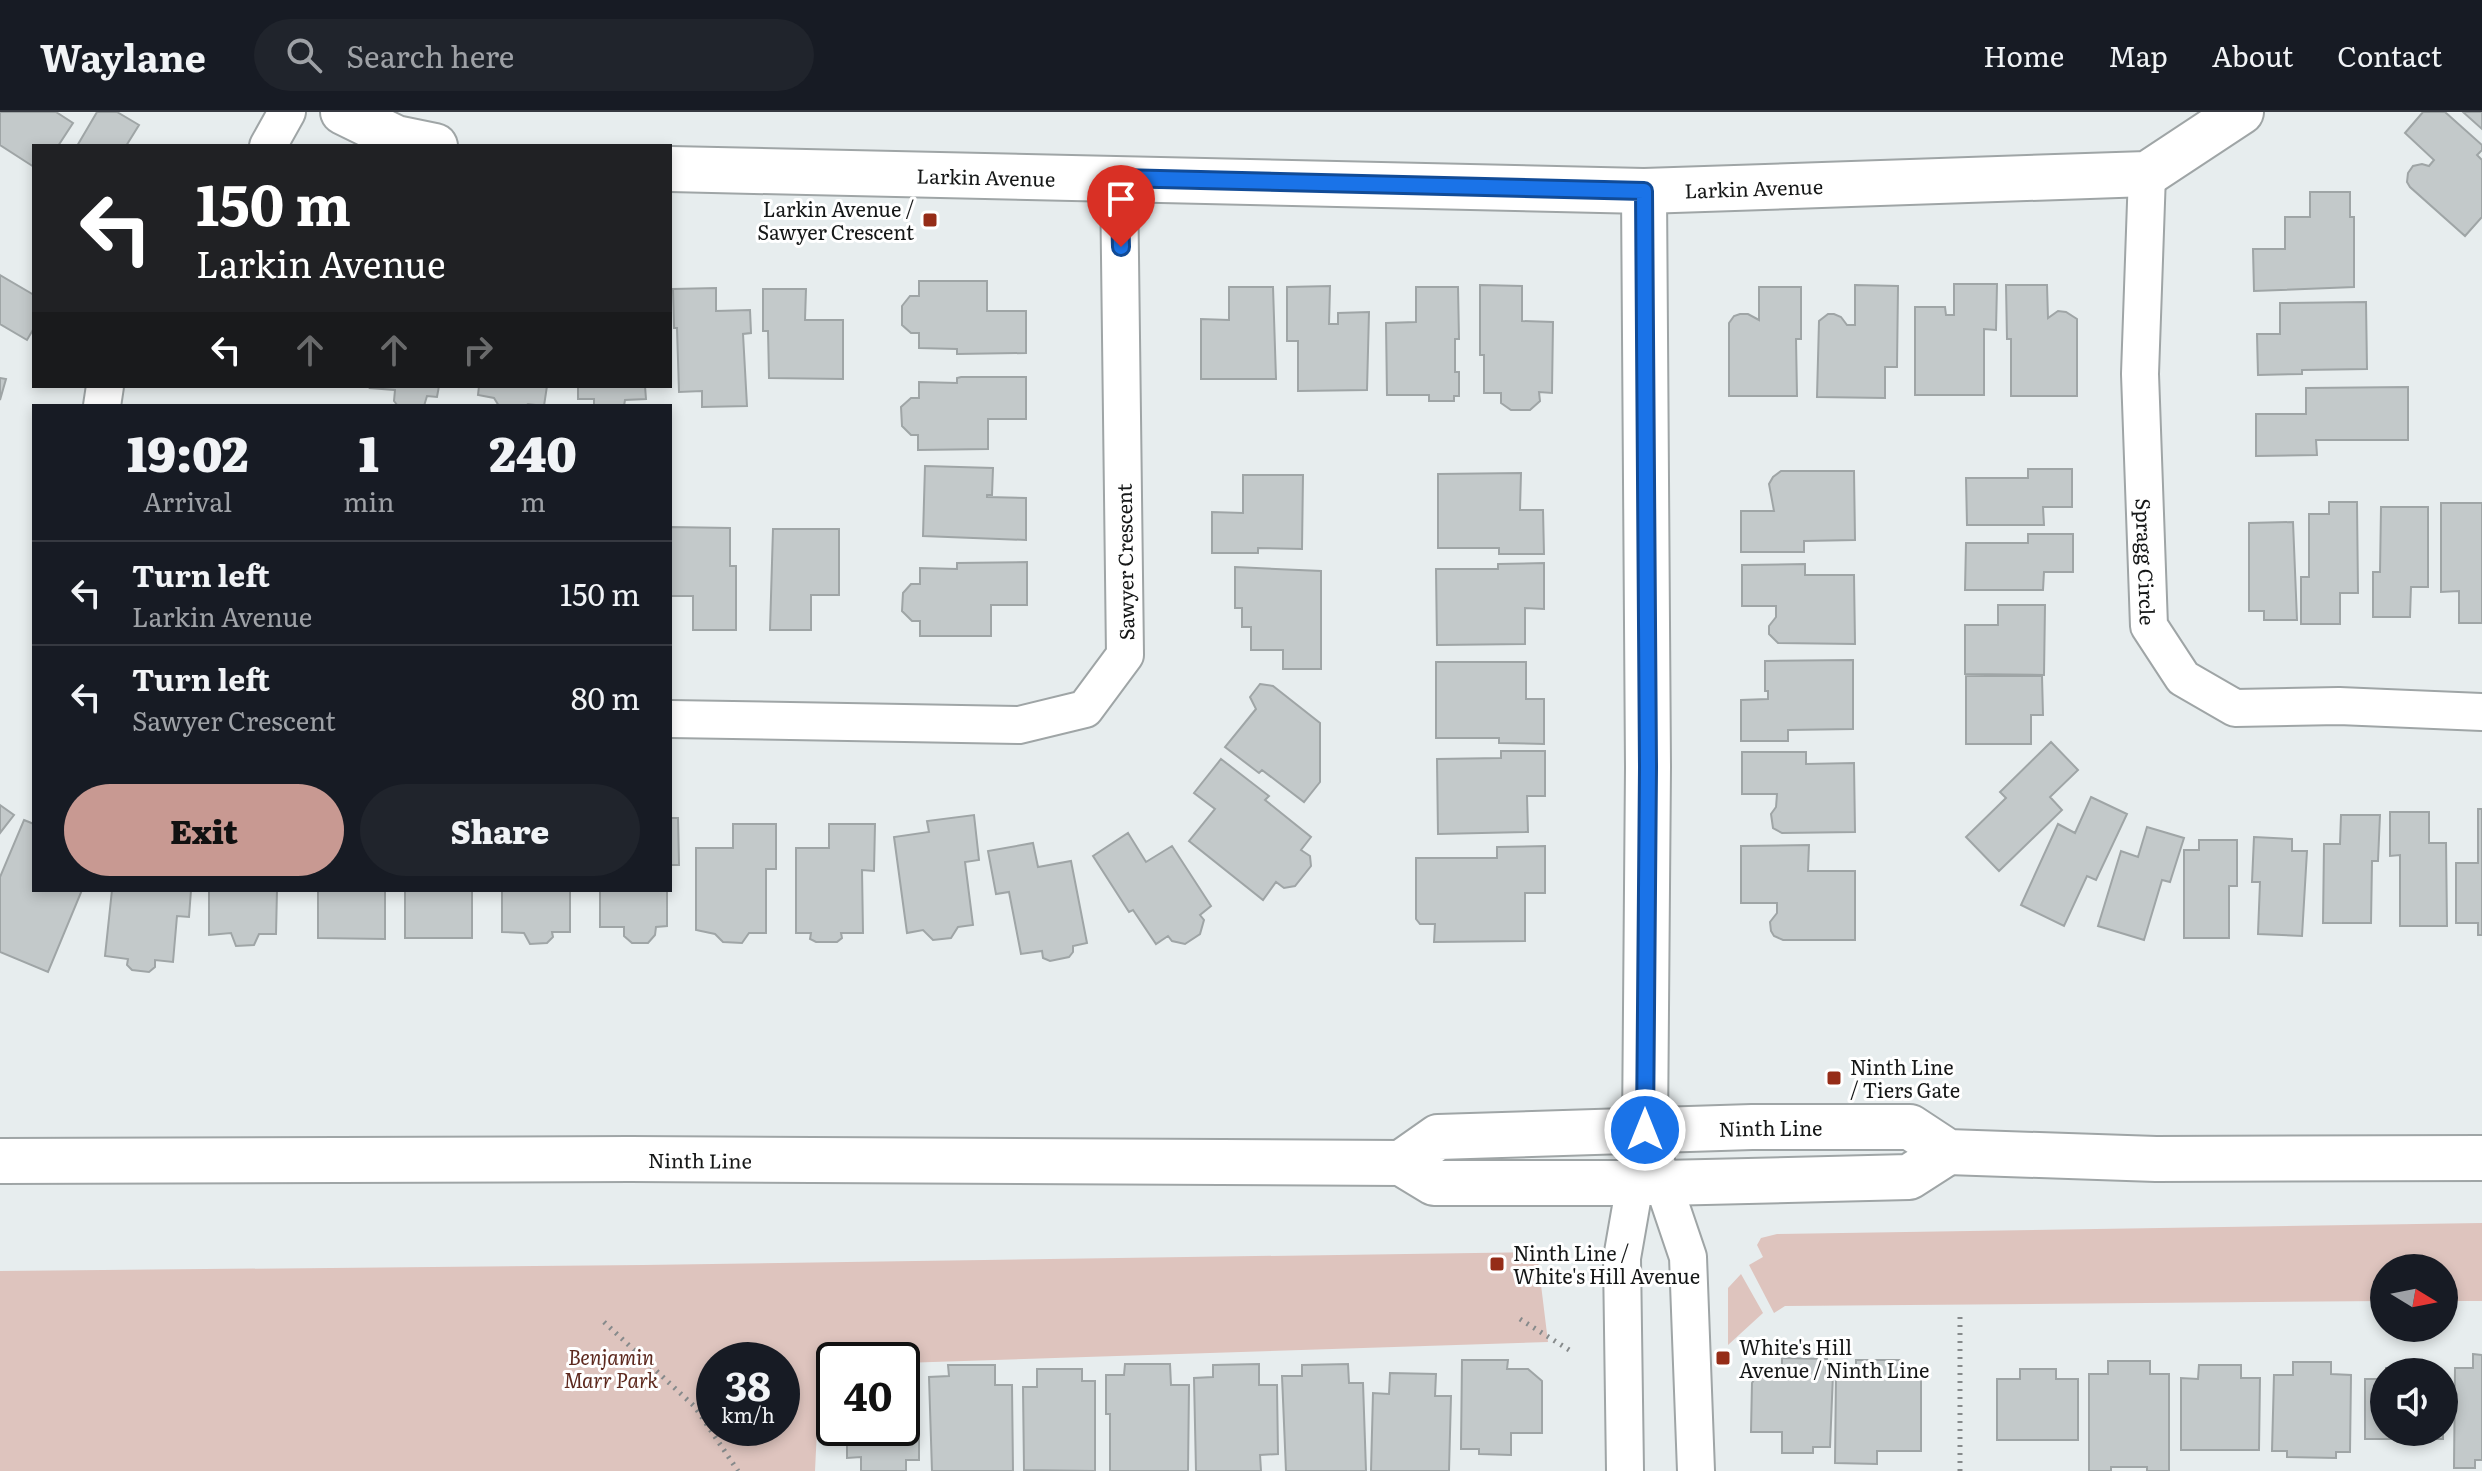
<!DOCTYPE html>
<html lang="en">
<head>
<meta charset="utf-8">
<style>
	:root { --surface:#171b24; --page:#20242c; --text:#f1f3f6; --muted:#9ea1a6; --line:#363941; --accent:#c89992 }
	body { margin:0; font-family:Literata,serif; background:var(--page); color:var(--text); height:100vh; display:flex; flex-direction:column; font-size:30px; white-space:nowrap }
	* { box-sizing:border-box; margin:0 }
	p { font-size:26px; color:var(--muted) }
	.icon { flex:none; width:44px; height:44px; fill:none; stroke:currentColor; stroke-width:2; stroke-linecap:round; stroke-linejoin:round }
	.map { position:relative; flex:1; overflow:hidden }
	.details { position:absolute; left:32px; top:292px; width:640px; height:488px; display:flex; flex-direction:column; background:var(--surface); border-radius:0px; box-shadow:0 4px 12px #0003 }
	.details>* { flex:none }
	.top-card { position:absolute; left:32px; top:32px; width:640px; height:244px; border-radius:0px; box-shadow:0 4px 12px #0003; background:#202124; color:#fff; overflow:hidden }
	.needle { width:52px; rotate:100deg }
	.controls { position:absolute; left:2370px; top:1142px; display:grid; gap:16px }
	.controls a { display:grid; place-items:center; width:88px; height:88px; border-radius:50%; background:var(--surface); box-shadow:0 4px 12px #0003; font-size:40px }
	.speed { position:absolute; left:696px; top:1230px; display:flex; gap:16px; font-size:40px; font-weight:700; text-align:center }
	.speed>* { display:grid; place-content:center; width:104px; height:104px; border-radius:50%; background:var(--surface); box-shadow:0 4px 12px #0003; line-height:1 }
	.speed small { font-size:20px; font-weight:400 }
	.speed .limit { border:4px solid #111; border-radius:12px; background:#fff; color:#111 }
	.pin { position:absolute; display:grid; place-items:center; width:68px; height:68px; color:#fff; margin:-82px -34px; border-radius:50% 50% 50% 0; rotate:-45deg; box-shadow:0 0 8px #0007 }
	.pin .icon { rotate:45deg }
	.me { position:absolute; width:88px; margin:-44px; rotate:0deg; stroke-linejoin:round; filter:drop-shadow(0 0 6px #0008) }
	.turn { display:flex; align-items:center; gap:28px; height:168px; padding:0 32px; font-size:36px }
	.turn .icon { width:104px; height:104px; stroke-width:2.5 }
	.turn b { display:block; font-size:56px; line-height:68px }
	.lanes { display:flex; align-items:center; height:76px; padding:0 32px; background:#0003; justify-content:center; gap:40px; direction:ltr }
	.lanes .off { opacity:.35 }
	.eta { display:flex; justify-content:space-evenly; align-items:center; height:136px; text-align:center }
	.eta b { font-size:48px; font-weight:800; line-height:56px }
	.cta { display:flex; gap:16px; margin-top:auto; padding:16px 32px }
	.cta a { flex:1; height:92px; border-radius:48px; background:var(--accent); color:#111; font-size:32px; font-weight:800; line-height:92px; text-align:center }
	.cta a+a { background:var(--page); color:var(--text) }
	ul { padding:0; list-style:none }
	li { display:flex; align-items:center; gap:24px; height:104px; padding:0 32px; border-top:2px solid var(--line) }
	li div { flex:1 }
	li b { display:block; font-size:30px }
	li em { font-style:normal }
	header { display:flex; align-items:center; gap:48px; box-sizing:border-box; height:112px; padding:0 40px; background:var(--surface); border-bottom:2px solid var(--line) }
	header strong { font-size:38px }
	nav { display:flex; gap:44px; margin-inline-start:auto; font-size:28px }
	.search { width:560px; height:72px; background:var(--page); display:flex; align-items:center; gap:20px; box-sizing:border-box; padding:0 28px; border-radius:44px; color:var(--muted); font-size:30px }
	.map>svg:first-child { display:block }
</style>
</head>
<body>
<header>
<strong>Waylane</strong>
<div class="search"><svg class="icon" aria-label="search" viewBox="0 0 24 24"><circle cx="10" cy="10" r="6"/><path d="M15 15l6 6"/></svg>Search here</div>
<nav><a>Home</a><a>Map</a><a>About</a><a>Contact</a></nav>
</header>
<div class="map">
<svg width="2482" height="1359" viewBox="0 0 2482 1359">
	<rect width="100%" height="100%" fill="#e7edee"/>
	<!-- green -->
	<path fill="#dec4be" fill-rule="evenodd" d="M2482 1111V1189H2444V1156H2384V1189L1785 1194 1774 1201 1749 1153 1763 1145 1757 1133 1761 1126 1777 1122Z
		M1537 1140 1548 1230 902 1251V1248H834V1254L820 1255 815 1359H0V1159L643 1153ZM714 1248H782V1316H714Z
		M1741 1162 1763 1201 1728 1233V1176Z"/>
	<!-- building -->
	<path fill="#c3c9ca" stroke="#9fa5a6" stroke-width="2" d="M0 0H56L73 11 58 34H34V55L0 33Z
		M97 0H117L139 13 126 34H77Z
		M2423 0H2445L2482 33V38L2477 43 2482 48V105L2465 124 2410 75 2407 70 2408 61 2413 54 2422 52 2429 54 2434 48 2405 21Z
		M2463 0H2482V17Z
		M2310 80H2350V105H2354V175L2254 179 2253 137H2285V105H2310Z
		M0 163 34 183V216L27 228 0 212Z
		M919 169H987V199H1026V241L957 242V237L919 236V221H911L902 213V194L910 184H919Z
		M1954 172H1997L1996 218 1984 217V283H1915V195H1945L1946 203H1954Z
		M1480 173 1522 174V209L1553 210 1552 281 1539 280 1540 289 1530 298H1511L1501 291V281H1484V243H1480Z
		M1855 173 1898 174 1897 255H1885V286L1817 285 1819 209 1828 202H1834L1841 205 1847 213H1855Z
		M2006 173H2047L2048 206 2058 199 2066 200 2077 207V284H2011V227H2007Z
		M1330 174 1329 212H1338V201L1369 200 1367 278 1298 279V229H1287V175Z
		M1229 175H1273L1276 267H1201V207L1229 208Z
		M1416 175H1458L1459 227H1455V260H1459V284H1454V289H1429V283H1387L1386 211 1416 210Z
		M1759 175H1801V227H1796L1797 284H1729V211L1734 204 1740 202H1748L1759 208Z
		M716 176V199L750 198 751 221 743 222 747 294 702 295V279L679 280 677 216H674L673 177Z
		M763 177H806L805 208H843V267L769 266 768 219H763Z
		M2366 190 2367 257 2302 258V262L2258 263 2257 222H2280V191Z
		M961 265H1026V307H988V337L918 338V323H911L902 314 901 295 911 286H919V270L957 271V266Z
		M0 266 6 267 0 288Z
		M371 274H439L437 285 427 284 424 294H398L394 289 395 278 370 276Z
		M479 274H547L544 294 528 292 525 294H499L494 286 478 283Z
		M578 274H645L646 287 625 288 624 294H594V287H578Z
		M2408 275V328H2316L2317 343 2256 344V302H2306V276Z
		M925 354 993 356 992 383H987V385L1026 386V428L923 424Z
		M2028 357H2072V395H2043L2044 413H1967L1966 366H2028Z
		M1781 359H1854L1855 428 1804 429V440H1741V399H1774L1769 372 1773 365Z
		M1521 361 1520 398H1543L1544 442H1499V436H1438V362Z
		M1243 363H1303L1302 437 1258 436V441H1212V400L1243 401Z
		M2329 390H2357L2358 481H2340V512H2301V465H2309V402H2329Z
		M2441 391H2482V511H2459V479L2441 480Z
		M2381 395H2428V475H2411L2410 505H2373V460H2380Z
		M2293 410 2297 508H2264V499H2249V411Z
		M670 415 730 416V454H736V518H693V484H670Z
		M773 417H839V483H811V518H770Z
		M2028 422H2073V460H2044L2043 478H1965L1966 431H2028Z
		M1027 450V493H991V524H920V509H912L902 499 903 481 911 472H920V456L957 457V451Z
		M1544 451V497L1525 496V532L1437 533 1436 457H1498V452Z
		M1805 452V463H1854L1855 532 1778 531 1769 522V514L1776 505V494H1742V453Z
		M1235 455 1321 459V557H1283V538H1251V515H1242V496H1235Z
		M1998 493H2045L2044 563 1965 562V513H1998Z
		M1853 548V617L1788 618V629H1741V588L1768 587V579H1765V549Z
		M1436 550H1526V587H1544V632L1499 631V626H1436Z
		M1966 564H2042L2043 603H2031V632H1966Z
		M1260 572 1273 574 1320 611V670L1304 690 1262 658 1259 661 1225 635 1256 597 1250 585Z
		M2051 630 2078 658 2050 685 2062 698 1999 759 1966 725 2006 686 2000 680Z
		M1501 639H1545V684H1527L1528 720 1438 722 1437 647 1501 646Z
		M1742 640H1806V652L1854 651 1855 720 1782 721 1773 716 1771 702 1776 695 1777 682H1742Z
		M1221 647 1269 684 1265 688 1311 725 1301 738 1310 744 1311 754 1295 774 1284 776 1276 770 1263 788 1189 729 1215 697 1194 681Z
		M2091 685 2127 702 2096 768 2087 764 2064 814 2021 793 2058 712 2075 721Z
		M0 693 14 703 0 721Z
		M2478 697H2482V823H2478V811H2456V751H2478Z
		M2390 700H2429V731H2446L2447 814H2400V743L2390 744Z
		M974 703 979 748 965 750 973 813 958 815 951 826 933 828 923 818 907 821 894 725 929 720 927 709Z
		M2341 703H2380L2378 749H2372L2371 811H2323L2324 732H2340Z
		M670 706H678L679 753H670Z
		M24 708 34 712V778H82L48 860 0 840V765Z
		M733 712H776V757H766V821H749L742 831 723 830 715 822 696 818V736H733Z
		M829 712H875L874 759 862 758 863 821H841L842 826 837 830H816L810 827 811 821H796V736H829Z
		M2147 715 2184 726 2170 770 2162 768 2144 828 2098 814 2121 739 2138 745Z
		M1128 721 1146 750 1172 734 1211 794 1200 803 1204 808 1200 822 1185 832 1172 829 1168 824 1156 832 1133 798 1129 800 1093 744Z
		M2254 725 2292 727V739H2307L2302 824 2258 822 2260 770H2252Z
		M2199 728H2237V774H2229V826H2184V738H2199Z
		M1033 731 1038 755 1071 749 1087 831 1073 834V840L1069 845 1050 849 1043 846 1042 839 1021 842 1009 780 996 782 988 739Z
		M1809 733 1808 759H1855V828H1783L1774 824 1771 819 1770 810 1777 801V791H1741V734Z
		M1545 734V781H1525V829L1434 830 1435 812H1420L1416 807V746H1497V735Z
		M112 778H191L189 805 177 804 173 850 155 848V855L149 860 132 858 127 853 128 847 105 844Z
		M209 778H277L276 822H259L254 833 236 834 231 821 209 823Z
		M318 778H385V827L318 826Z
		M405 778H472V826H405Z
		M502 778H570V820H552L553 825 547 831 530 832 524 821 502 820Z
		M600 778H667V814L656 815 655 823 648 831H632L624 824V815H600Z
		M2473 1242 2482 1243V1348H2475V1356H2454L2455 1256H2473Z
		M1782 1246 1827 1247 1826 1261 1833 1262 1830 1335H1813V1341H1782V1320H1751L1752 1271 1761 1257H1782Z
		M1462 1248H1508L1507 1257H1528L1542 1269V1321H1511V1343L1479 1342V1337H1461Z
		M1856 1248H1900V1262H1921V1339H1877V1352L1835 1351 1836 1263 1856 1264Z
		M2108 1249H2150V1262H2169V1359H2147V1355H2111V1359H2089V1262H2108Z
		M2293 1250H2331V1262L2351 1263 2350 1340H2336V1346L2287 1345V1339H2272L2274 1263H2293Z
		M1125 1252H1170L1171 1273H1189L1188 1359H1110V1302H1106V1263H1124Z
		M1259 1252V1273H1277L1278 1342 1260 1343 1261 1359H1196L1194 1266 1213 1265V1253Z
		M1348 1252 1349 1271H1363L1366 1359H1286L1282 1264H1302V1253Z
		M948 1253H995V1273H1012L1013 1359H932L929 1265 949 1264Z
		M2199 1253H2241V1266H2260L2259 1338H2181V1266L2198 1267Z
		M2386 1256H2422V1260H2386Z
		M1037 1257H1082V1269H1095V1359L1024 1358 1023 1275H1037Z
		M2020 1257H2056V1267H2078V1328H1997V1267H2020Z
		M1390 1261 1436 1262 1435 1284H1451L1449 1359H1371L1373 1281 1389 1282Z
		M2365 1267H2384V1320H2443V1327H2365Z
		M902 1268H906V1276H919V1348H906V1359H861V1345L847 1346V1316H902Z"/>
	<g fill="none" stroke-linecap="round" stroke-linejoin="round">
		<!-- minor casing -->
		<g stroke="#9fa5a6" stroke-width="40">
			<g id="minor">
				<path d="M268 34 287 0"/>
				<path id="s1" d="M2147 62 2140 262 2149 514 2183 566 2235 596 2339 594 2482 600"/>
				<path d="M102 294 105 274"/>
				<path d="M670 607 1019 613 1085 597 1125 543 1119 66"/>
				<path d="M1645 1018 1688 1145 1696 1359"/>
				<path d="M1625 1359 1622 1146 1640 1043"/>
			</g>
		</g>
		<!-- tertiary casing -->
		<g stroke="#9fa5a6" stroke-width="48">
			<g id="tertiary">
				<path d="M343 0 396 26 435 34"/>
				<path id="s2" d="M670 57 1644 79 2147 62 2241 0"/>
				<path d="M1644 79 1648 655 1645 1018"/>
			</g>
		</g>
		<!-- secondary casing -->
		<g stroke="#9fa5a6" stroke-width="48">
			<g id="secondary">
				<path id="s3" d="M0 1049 630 1047 1401 1051 1434 1071H1663L1909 1065 1948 1040"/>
				<path id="s4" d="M1401 1051 1438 1025 1752 1015H1910L1948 1040 2156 1047 2482 1046"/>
			</g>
		</g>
		<!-- path -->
		<path stroke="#868a8b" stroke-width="5" stroke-dasharray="2 6" stroke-linecap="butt" d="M1960 1205V1359
			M1520 1207 1574 1241
			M604 1210 695 1295 738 1359"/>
		<!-- minor -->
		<use href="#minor" stroke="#fff" stroke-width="36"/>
		<!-- tertiary -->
		<use href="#tertiary" stroke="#fff" stroke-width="44"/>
		<!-- secondary -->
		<use href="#secondary" stroke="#fff" stroke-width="44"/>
	</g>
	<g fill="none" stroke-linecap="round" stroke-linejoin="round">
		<!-- route casing -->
		<g stroke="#114b97" stroke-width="20">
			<path id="route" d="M1121 135 1119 66 1644 79 1648 655 1645 1018"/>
		</g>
		<!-- route -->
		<use href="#route" stroke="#1a73e8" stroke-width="14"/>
	</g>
	<!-- markers -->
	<g fill="#952c17" stroke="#fff" stroke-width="3">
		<rect x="922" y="100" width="16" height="16" rx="4"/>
		<rect x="1826" y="958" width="16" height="16" rx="4"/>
		<rect x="1489" y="1144" width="16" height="16" rx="4"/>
		<rect x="1715" y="1238" width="16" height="16" rx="4"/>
	</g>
	<g text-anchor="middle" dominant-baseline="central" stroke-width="6" stroke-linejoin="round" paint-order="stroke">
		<!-- street labels -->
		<g font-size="20" fill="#151717" stroke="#fff">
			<text stroke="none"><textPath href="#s2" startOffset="316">Larkin Avenue</textPath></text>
			<text stroke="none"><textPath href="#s2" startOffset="1084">Larkin Avenue</textPath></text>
			<text stroke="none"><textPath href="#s1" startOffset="388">Spragg Circle</textPath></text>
			<text transform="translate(1124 450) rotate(-91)">Sawyer Crescent</text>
			<text stroke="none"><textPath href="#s4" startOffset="378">Ninth Line</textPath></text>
			<text stroke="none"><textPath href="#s3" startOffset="700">Ninth Line</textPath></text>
		</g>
		<!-- poi labels -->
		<g font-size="20" fill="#151717" stroke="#fff" text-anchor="start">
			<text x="914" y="96" text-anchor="end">Larkin Avenue /<tspan x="914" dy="23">Sawyer Crescent</tspan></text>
			<text x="1850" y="954">Ninth Line<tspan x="1850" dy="23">/ Tiers Gate</tspan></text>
			<text x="1513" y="1140">Ninth Line /<tspan x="1513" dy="23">White's Hill Avenue</tspan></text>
			<text x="1739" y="1234">White's Hill<tspan x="1739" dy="23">Avenue / Ninth Line</tspan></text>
		</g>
		<!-- park labels -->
		<g font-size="20" font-style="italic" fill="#5d291e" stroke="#fff">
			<text x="611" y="1244">Benjamin<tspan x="611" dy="23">Marr Park</tspan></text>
		</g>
	</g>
</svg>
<div class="controls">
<a><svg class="needle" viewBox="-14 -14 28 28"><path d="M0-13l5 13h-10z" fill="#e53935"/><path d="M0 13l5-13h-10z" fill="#9ea1a6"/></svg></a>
<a><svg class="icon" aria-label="sound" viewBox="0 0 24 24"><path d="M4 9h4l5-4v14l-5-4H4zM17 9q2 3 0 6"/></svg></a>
</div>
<div class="speed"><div>38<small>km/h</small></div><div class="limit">40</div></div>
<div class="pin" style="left:1121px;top:135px;background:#d93025"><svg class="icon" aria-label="arrive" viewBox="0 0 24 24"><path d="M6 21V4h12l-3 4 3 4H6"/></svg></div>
<svg class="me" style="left:1645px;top:1018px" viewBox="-20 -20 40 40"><circle r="17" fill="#1a73e8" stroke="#fff" stroke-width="3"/><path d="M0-11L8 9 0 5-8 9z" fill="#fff"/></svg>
<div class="top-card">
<div class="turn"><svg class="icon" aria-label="left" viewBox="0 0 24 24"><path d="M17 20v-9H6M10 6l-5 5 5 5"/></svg><div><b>150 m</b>Larkin Avenue</div></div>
<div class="lanes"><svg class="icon" aria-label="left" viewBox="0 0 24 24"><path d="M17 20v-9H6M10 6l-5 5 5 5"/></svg><svg class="icon off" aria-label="ahead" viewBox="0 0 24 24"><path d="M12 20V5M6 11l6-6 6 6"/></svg><svg class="icon off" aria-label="ahead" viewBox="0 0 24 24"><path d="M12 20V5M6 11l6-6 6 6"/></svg><svg class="icon off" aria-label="right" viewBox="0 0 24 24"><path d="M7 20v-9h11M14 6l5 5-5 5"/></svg></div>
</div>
<section class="details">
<div class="eta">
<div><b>19:02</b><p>Arrival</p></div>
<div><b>1</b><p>min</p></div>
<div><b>240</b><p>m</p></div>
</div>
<ul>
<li><svg class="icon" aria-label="left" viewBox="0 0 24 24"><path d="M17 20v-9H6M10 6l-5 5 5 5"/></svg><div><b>Turn left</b><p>Larkin Avenue</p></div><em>150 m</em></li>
<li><svg class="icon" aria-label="left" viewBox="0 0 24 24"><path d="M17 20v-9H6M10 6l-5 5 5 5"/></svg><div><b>Turn left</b><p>Sawyer Crescent</p></div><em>80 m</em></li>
</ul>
<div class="cta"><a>Exit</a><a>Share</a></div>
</section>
</div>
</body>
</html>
